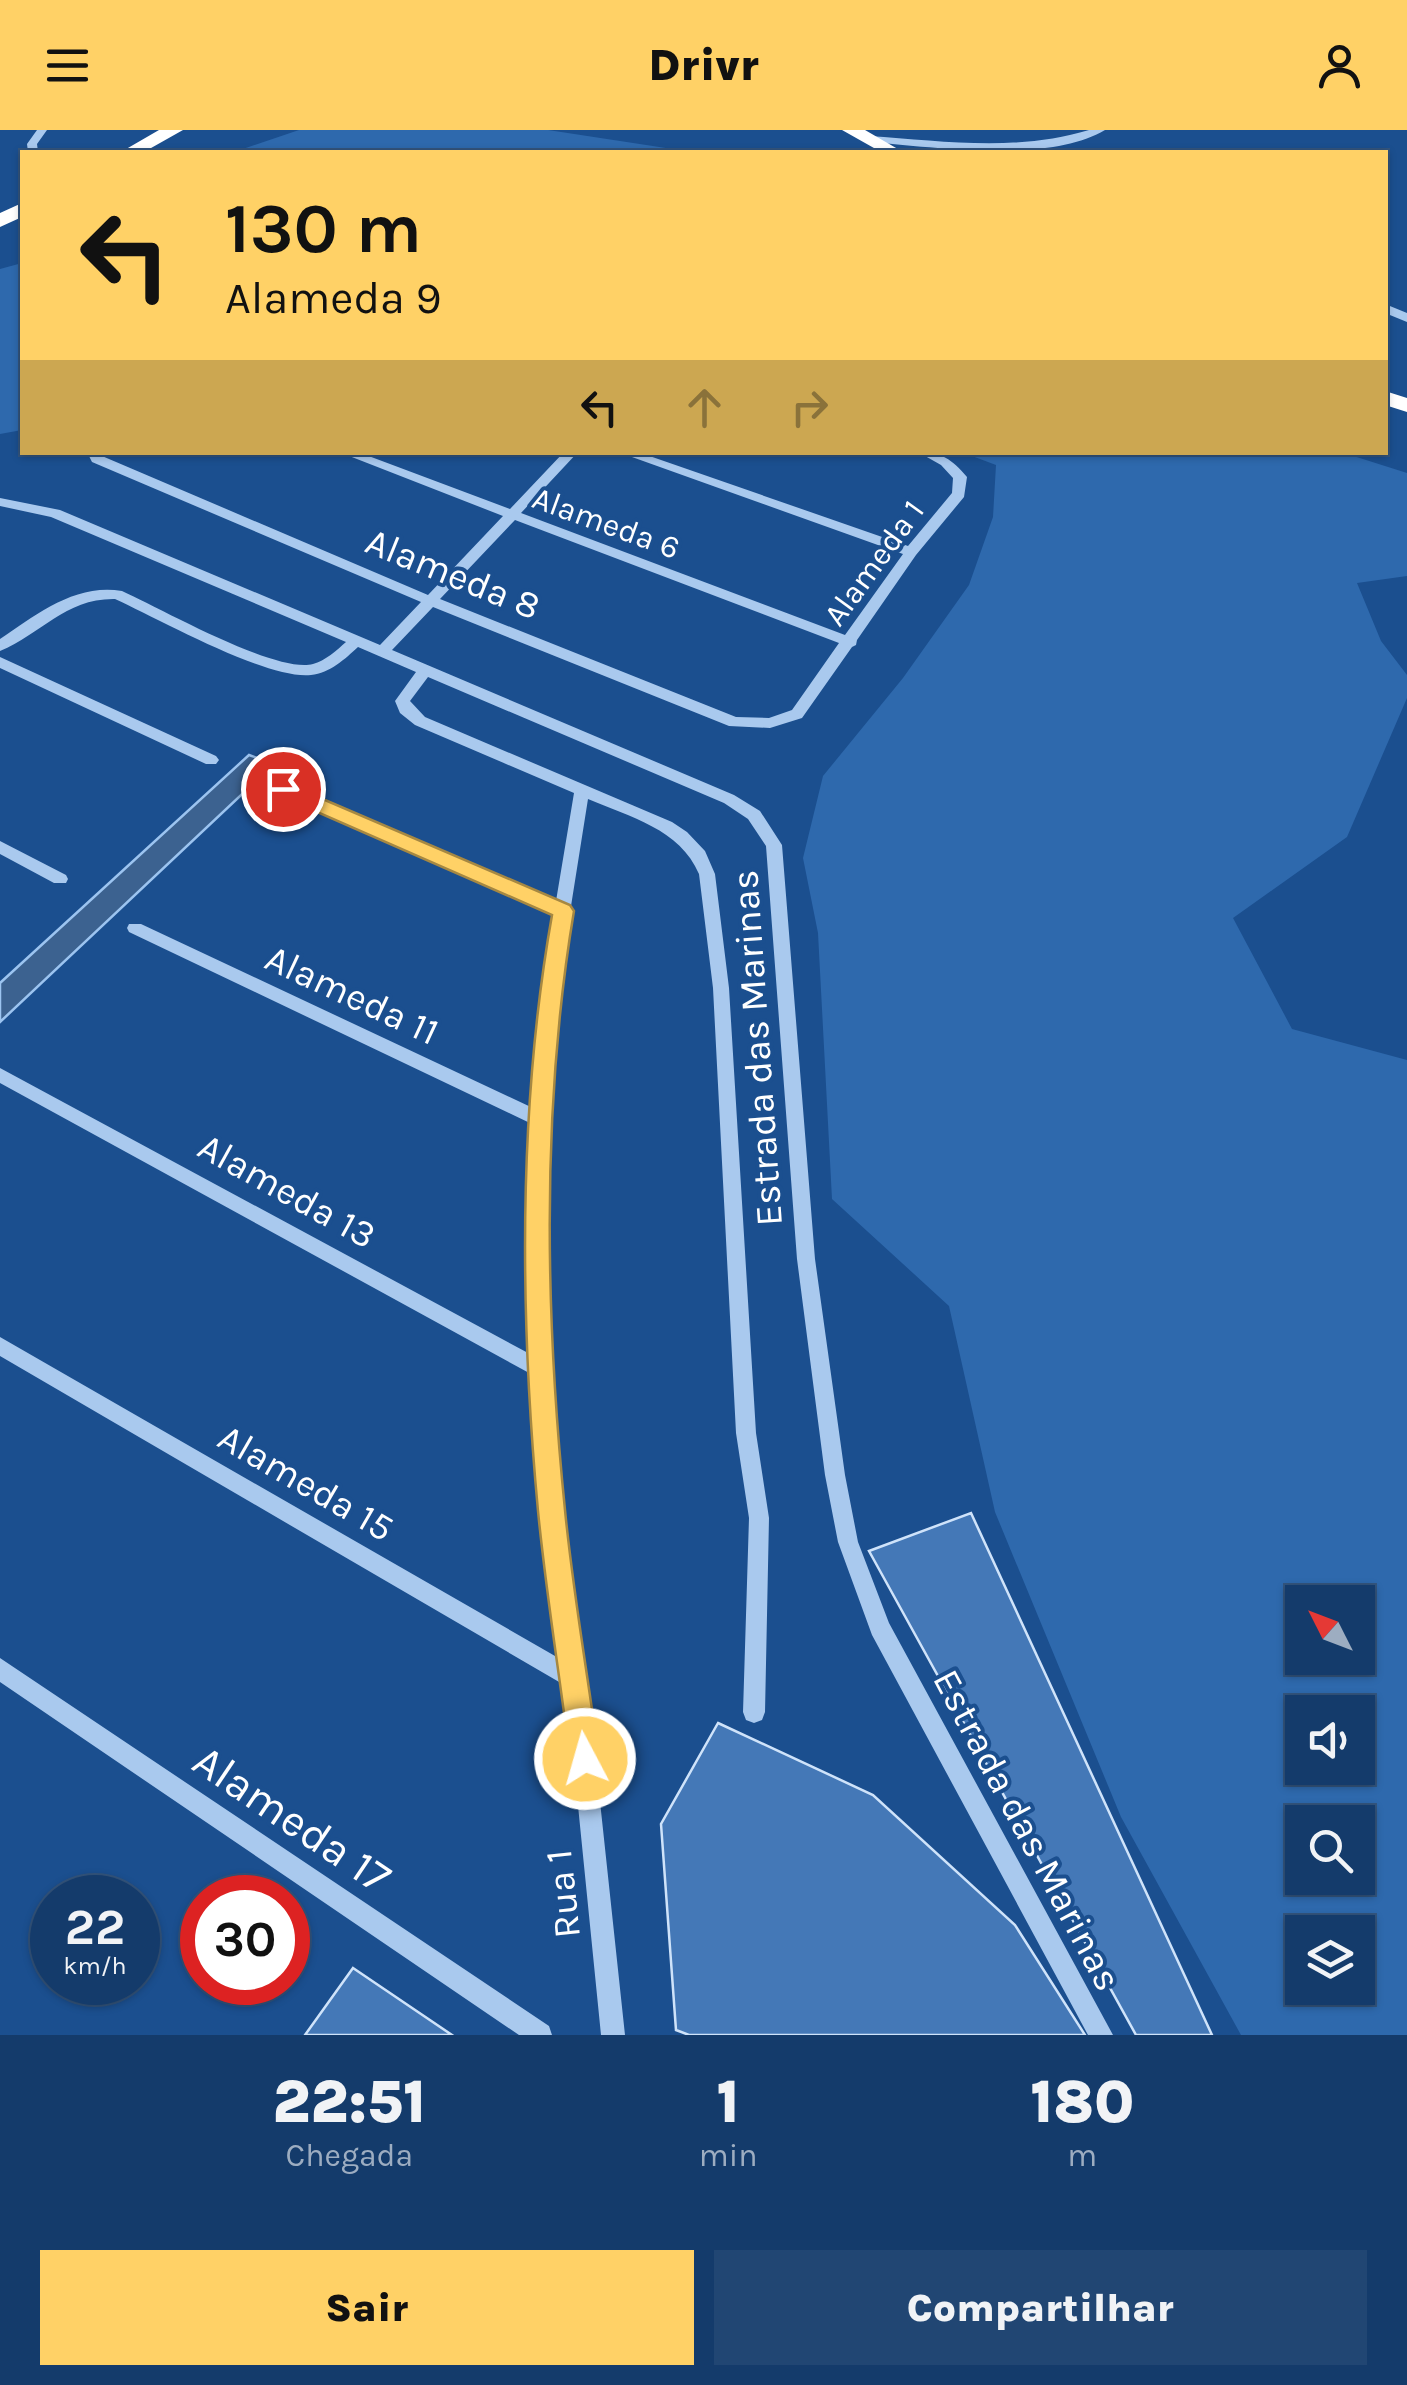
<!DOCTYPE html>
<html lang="pt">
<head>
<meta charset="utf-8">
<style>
	:root { --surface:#143b6b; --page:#214673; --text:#f1f3f6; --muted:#9dadc1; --line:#33557e; --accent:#ffd166 }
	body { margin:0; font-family:Karla,sans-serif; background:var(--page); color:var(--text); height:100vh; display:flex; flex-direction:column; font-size:38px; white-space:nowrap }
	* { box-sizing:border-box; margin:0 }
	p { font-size:32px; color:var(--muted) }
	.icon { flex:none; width:55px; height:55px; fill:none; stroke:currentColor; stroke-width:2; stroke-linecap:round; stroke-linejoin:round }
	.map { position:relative; height:1905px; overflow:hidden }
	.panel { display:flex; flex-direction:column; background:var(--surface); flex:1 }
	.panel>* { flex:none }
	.top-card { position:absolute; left:20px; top:20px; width:1368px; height:305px; border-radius:0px; box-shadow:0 2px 8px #0004,0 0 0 2px var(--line); background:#ffd166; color:#111; overflow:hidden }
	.needle { width:65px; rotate:312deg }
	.fabs { position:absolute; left:1285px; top:1455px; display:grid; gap:20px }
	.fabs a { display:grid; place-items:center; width:90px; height:90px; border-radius:0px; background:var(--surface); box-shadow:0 2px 8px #0004,0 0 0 2px var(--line); font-size:50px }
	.speed { position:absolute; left:30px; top:1745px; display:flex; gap:20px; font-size:50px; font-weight:700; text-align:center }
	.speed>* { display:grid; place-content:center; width:130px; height:130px; border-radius:50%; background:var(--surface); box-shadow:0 2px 8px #0004,0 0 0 2px var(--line); line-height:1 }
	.speed small { font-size:25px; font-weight:400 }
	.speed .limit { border:15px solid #d22; background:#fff; color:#111 }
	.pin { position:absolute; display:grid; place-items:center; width:85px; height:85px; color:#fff; margin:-42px; border:5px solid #fff; border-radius:50%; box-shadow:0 2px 10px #0007 }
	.me { position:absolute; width:110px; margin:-55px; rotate:354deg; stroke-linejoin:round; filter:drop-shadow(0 0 8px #0008) }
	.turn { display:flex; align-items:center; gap:35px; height:210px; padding:0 40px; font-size:45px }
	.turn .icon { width:130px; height:130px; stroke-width:2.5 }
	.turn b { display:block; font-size:70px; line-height:85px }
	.lanes { display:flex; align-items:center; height:95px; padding:0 40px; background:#0003; justify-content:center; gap:50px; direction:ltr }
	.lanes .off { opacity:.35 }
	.eta { display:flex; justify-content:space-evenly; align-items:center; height:170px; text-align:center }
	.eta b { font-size:60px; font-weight:800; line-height:70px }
	.action { display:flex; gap:20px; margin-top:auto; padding:20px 40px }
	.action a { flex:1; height:115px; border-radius:0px; background:var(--accent); color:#111; font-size:40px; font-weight:800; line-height:115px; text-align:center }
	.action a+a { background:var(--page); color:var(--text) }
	header { display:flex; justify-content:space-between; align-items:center; height:130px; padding:0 40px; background:var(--accent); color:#111; font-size:45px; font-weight:800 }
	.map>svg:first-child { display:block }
</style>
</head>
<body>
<header><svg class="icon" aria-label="menu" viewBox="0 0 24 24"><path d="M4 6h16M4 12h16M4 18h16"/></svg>Drivr<svg class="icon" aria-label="person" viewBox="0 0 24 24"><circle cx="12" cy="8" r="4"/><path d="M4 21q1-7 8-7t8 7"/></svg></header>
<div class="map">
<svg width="1407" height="1905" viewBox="0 0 1407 1905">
	<rect width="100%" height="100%" fill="#1b4f8f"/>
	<!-- green -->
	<path fill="#2e69ad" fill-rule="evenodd" d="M299 0H548L692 22H234Z
		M22 133V300L0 304V139Z
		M964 323H1344L1407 343V446L1357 453 1381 511 1407 545V568L1347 707 1233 788 1292 899 1407 930V1905H1241L1121 1687 995 1382 949 1176 832 1069 818 803 803 728 823 646 903 548 969 455 993 387 996 335ZM1358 1472V1528H1302V1472ZM1358 1582V1638H1302V1582ZM1358 1692V1748H1302V1692ZM1358 1802V1858H1302V1802Z"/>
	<!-- water -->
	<path fill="#3c6290" stroke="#9cc4f0" stroke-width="2.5" d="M249 625 274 634 0 892V853Z"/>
	<!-- building -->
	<path fill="#4478b7" stroke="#cfe3fa" stroke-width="2.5" d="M971 1383 1212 1905H1136L869 1421Z
		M718 1593 873 1665 1015 1795 1085 1905H689L676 1900 661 1694Z
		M353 1838 452 1905H305Z"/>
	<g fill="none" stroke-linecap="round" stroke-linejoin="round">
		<!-- minor -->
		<path fill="#a9c9ee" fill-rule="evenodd" d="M37 0H47L37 14 38 22H28L27 14Z
			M1089 0H1105C1048 34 935 17 869 12L864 9 869 6C942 11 1017 22 1089 0Z
			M1385 174 1407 183V192L1385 183Z
			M87 322H100L102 326 428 465 503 386 339 322H358L510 379 564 322H578L521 383 845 505 903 424 618 322H638L908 416 952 363 953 348 941 335 918 322C941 322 952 329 967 347L964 367 916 425 857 510 856 515 852 517 802 588 770 598 729 596 433 477 392 520 734 665 760 681 782 715 815 1129 845 1345 858 1412 889 1493 1113 1905H1088L872 1505 838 1412 825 1345 797 1129 766 716 748 689 724 673 428 547 410 571 425 587 672 692 687 702 705 721 715 744 729 858 756 1303 769 1388 765 1582 762 1590 754 1593 746 1590 743 1582 749 1388 736 1303 713 858 699 744C680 699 630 687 588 669L558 858 550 990V1239L562 1384 587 1550 625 1905H601L566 1556 0 1226V1207L562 1530 542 1384 531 1244 0 953V938L530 1224 532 994 129 802 127 798 129 794H141L533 978 542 858 554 784 278 663 275 659 278 655H288L556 771 574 663 415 595 400 583 395 571 416 542 358 517C345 529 330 543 311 545 267 550 159 489 115 469 66 468 41 504 0 521V509C36 485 75 453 122 461 160 478 276 544 313 534 325 531 337 520 346 512L51 387 0 376V368L60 380 380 515 421 472 92 332ZM515 390 839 513 792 580 769 588 736 587 440 469Z
			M0 527 216 626 219 630 216 634H206L0 538Z
			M0 711 66 745 68 749 66 753H54L0 724Z
			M0 1528 549 1896 552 1905H519L0 1552Z"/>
		<!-- highway -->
		<path fill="#fff" fill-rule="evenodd" d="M159 0H183L144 22H121Z
			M842 0H865L903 22H881Z
			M22 73V87L0 97V83Z
			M1385 261 1407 268V282L1385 275Z"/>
	</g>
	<!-- route -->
	<path fill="#ffd166" stroke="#a68842" stroke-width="2.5" d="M283 652 570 775 574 781C541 977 545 1183 565 1380 573 1463 588 1546 599 1629L595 1639 585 1643 575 1639 570 1629C560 1547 546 1464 538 1381 520 1188 518 976 552 785L276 664V654Z"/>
	<g text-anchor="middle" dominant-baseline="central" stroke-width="8" stroke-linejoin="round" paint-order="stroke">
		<!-- far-street labels -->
		<g font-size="32" fill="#fff" stroke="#1b4f8f">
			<text transform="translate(606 393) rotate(20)">Alameda 6</text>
			<text transform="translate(874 433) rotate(-54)">Alameda 1</text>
		</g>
		<!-- street labels -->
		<g font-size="38" fill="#fff" stroke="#1b4f8f">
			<text transform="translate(453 444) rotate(22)">Alameda 8</text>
			<text transform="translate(352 865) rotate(25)">Alameda 11</text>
			<text transform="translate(757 918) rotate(-94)">Estrada das Marinas</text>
			<text transform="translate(287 1061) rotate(29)">Alameda 13</text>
			<text transform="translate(306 1353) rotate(30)">Alameda 15</text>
			<text transform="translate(1027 1700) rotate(62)">Estrada das Marinas</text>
			<text transform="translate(563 1764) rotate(-96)">Rua 1</text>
		</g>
		<!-- near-street labels -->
		<g font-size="45" fill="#fff" stroke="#1b4f8f">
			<text transform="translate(292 1689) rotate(34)">Alameda 17</text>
		</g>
	</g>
</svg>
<div class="fabs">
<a><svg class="needle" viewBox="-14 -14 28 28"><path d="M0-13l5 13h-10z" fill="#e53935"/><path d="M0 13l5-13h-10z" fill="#9dadc1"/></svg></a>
<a><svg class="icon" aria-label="sound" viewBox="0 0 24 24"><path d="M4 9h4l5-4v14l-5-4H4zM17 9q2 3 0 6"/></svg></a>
<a><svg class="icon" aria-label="search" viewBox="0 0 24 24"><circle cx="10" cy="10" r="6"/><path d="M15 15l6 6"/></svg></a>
<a><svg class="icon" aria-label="layers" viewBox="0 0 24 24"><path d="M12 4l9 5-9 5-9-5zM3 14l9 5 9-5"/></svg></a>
</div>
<div class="speed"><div>22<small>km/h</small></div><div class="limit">30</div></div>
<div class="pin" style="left:283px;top:659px;background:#d93025"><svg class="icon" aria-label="arrive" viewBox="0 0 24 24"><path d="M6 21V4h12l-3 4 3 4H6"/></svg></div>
<svg class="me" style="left:585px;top:1629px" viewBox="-20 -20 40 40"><circle r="17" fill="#ffd166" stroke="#fff" stroke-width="3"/><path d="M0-11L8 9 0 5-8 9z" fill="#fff"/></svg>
<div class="top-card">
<div class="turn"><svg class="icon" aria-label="left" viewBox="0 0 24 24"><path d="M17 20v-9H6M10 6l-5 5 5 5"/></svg><div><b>130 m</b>Alameda 9</div></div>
<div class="lanes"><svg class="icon" aria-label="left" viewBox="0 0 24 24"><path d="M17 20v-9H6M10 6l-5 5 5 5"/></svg><svg class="icon off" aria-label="ahead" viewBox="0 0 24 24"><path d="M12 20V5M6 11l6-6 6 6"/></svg><svg class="icon off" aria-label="right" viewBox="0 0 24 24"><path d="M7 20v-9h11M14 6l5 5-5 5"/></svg></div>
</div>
</div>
<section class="panel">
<div class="eta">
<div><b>22:51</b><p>Chegada</p></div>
<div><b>1</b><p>min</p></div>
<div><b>180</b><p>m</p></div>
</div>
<div class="action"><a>Sair</a><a>Compartilhar</a></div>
</section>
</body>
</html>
